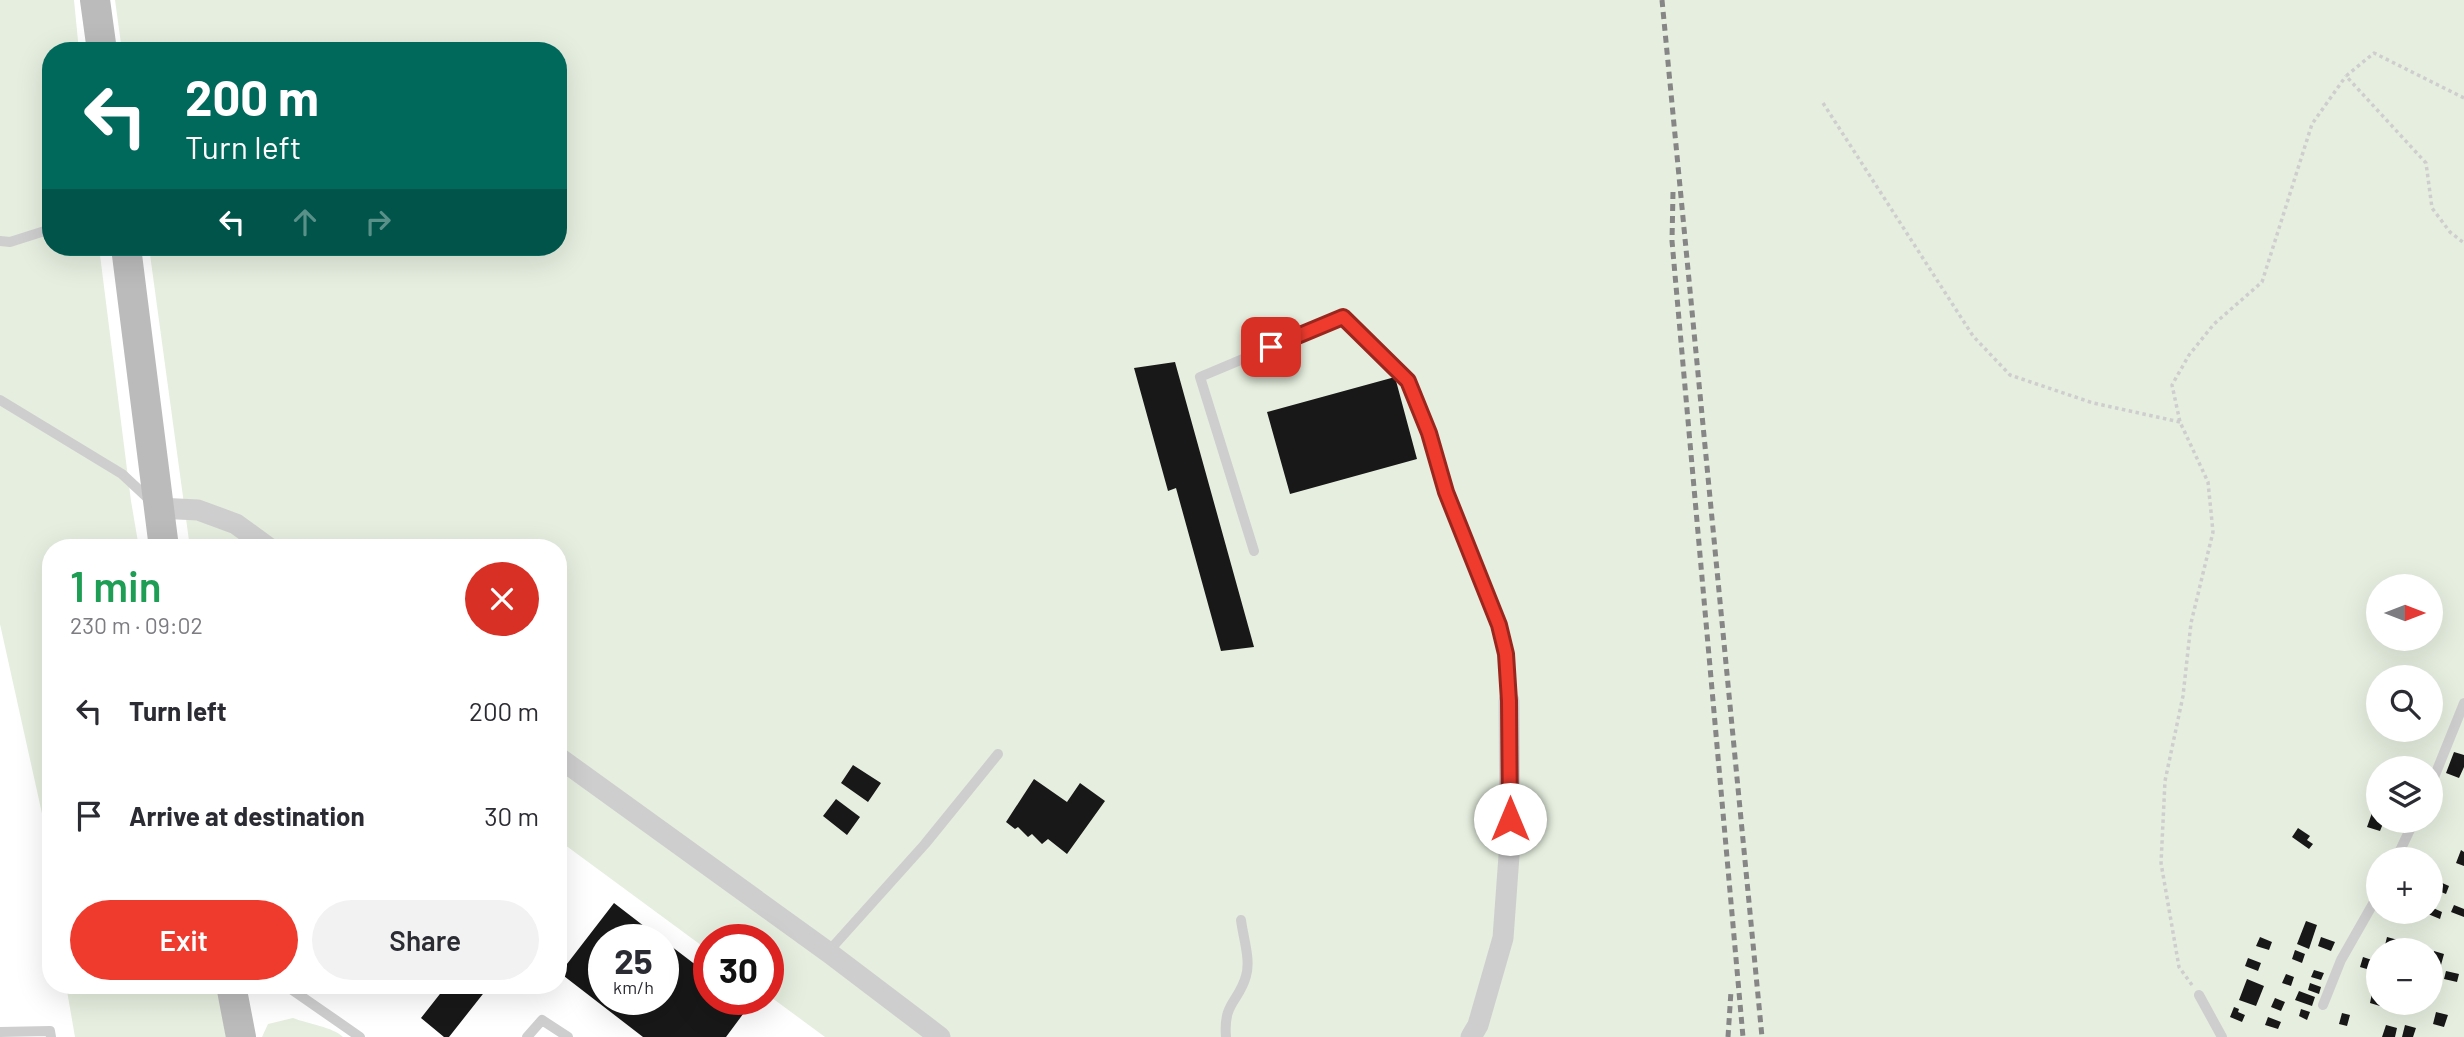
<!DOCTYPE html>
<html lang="en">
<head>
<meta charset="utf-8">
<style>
	:root { --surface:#fff; --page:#f2f2f3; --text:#2b2b33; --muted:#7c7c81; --accent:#ee3b2e }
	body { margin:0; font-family:Barlow,sans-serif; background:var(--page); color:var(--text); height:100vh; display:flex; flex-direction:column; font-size:26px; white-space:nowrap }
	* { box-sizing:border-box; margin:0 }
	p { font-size:23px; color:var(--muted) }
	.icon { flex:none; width:38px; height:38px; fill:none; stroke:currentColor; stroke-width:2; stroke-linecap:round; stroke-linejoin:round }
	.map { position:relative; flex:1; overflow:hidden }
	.drawer { position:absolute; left:42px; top:539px; width:525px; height:455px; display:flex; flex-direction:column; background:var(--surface); border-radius:28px; box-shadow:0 7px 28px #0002 }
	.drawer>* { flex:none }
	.top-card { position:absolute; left:42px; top:42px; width:525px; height:214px; border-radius:28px; box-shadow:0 7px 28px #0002; background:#00695c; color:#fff; overflow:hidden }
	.needle { width:46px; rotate:90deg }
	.controls { position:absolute; left:2366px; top:574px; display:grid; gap:14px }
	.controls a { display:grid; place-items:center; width:77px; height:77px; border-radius:50%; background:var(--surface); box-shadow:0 7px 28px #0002; font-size:35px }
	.speed { position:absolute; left:588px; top:924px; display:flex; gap:14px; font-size:35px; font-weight:700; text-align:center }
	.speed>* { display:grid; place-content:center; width:91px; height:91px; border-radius:50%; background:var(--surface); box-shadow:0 7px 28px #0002; line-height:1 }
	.speed small { font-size:18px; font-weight:400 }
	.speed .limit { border:10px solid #d22; background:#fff; color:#111 }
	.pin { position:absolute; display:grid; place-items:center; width:60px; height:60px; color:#fff; margin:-30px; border-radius:14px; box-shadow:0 4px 10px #0006 }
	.me { position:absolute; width:77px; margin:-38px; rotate:0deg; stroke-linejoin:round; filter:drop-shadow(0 0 5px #0008) }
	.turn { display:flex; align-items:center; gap:24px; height:147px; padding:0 28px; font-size:32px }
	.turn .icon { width:91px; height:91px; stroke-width:2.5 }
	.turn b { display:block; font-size:49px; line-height:60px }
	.lanes { display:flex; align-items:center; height:66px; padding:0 28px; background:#0003; justify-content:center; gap:35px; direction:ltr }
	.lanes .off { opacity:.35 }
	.round { display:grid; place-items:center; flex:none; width:74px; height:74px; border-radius:37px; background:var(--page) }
	.overview { display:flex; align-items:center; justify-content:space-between; height:119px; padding:0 28px }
	h1 { font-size:42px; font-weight:600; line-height:52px; color:#1e9e55 }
	.button { display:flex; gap:14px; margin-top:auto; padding:14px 28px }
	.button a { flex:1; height:80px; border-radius:42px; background:var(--accent); color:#fff; font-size:28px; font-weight:600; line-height:80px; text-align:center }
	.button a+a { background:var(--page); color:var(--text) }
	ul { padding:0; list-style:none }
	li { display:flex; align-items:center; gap:21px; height:105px; padding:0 28px }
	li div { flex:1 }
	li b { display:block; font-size:26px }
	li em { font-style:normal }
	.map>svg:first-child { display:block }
</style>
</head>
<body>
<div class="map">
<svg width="2464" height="1037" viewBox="0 0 2464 1037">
	<rect width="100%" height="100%" fill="#fff"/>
	<!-- green -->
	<path fill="#e5eedf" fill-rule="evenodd" d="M0 0H74L79 51H51V247H99L131 501 139 548H51V875L43 818 0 624Z
		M115 0H2464V1037H825L768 995V940H709V951L561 842 558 844V548H190L149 247H558V51H122ZM2378 586H2431V639H2378ZM2378 677H2431V730H2378ZM2378 768H2431V821H2378ZM2378 859H2431V912H2378ZM2378 950H2431V1003H2378Z
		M66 985H217L226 1037H75Z
		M293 1018C308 1024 333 1027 343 1037H262L268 1024Z"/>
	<!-- building -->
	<path fill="#181818" d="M1175 362 1254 647 1221 651 1176 488 1168 491 1134 368Z
		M1395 377 1417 459 1290 494 1267 412Z
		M2454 752 2464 755V767L2459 778 2446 773Z
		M853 765 881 783 868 802 841 783Z
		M1034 779 1067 802 1080 783 1105 801 1067 854 1048 839 1042 844 1032 834 1028 837 1018 827 1015 829 1006 822Z
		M2378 796V821H2384L2380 831 2367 827Z
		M836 799 860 817 847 835 823 816Z
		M2298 828 2310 836 2307 840 2313 844 2309 849 2292 837Z
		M2461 850 2464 852V866L2456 863Z
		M2440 882 2449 886 2446 894 2436 890Z
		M614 903 662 940H604V999H663V940L709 975V999H740L749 1006 726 1037H643L560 973Z
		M2454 905 2464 909V917L2451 912Z
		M2431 907 2442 912 2440 919 2428 914 2431 912Z
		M2306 921 2317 925 2309 949 2297 944Z
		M2260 937 2272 942 2269 950 2256 946Z
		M2321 937 2335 942 2331 951 2318 946Z
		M2387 937 2398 940 2395 950 2384 949Z
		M2295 950 2305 954 2302 963 2292 959Z
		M2434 951 2444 954 2441 965 2431 962Z
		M2363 957 2372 960 2370 970 2360 967Z
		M2248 958 2261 963 2258 971 2245 966Z
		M2314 970 2324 973 2321 980 2311 977Z
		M2446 971 2459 974 2457 982 2444 979Z
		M2286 974 2294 977 2291 986 2282 983Z
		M2370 976 2378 979 2377 988 2367 985Z
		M2247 979 2264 986 2256 1006 2239 1000Z
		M2310 983 2321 987 2319 994 2308 990Z
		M447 985H490L449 1037H444L421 1018Z
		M2299 991 2315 997 2312 1006 2295 1000Z
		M2372 993 2378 994 2380 1006 2370 1003Z
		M2275 998 2285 1002 2281 1011 2271 1007Z
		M2395 1003H2409L2406 1013 2394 1009Z
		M2234 1007 2239 1009 2238 1012 2245 1015 2242 1022 2230 1017Z
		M2301 1009 2310 1012 2307 1020 2299 1016Z
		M2436 1012 2448 1015 2444 1027 2433 1024Z
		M2342 1013 2350 1015 2347 1026 2339 1024Z
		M2268 1017 2281 1022 2278 1029 2265 1025Z
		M2386 1025 2397 1028 2395 1037H2382Z
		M2405 1025 2416 1028 2413 1037H2402Z"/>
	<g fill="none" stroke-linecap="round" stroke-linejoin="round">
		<!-- path -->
		<path stroke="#cecece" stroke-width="3.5" stroke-dasharray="3.5 3.5" stroke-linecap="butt" d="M2464 98 2374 53 2346 76 2426 163 2432 208 2450 232 2464 243
			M1823 103 1973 336 2010 375 2093 403 2180 422
			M2192 985 2179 967 2161 863 2165 781 2183 696 2191 623 2213 532 2208 482 2180 422 2172 385 2189 355 2214 324 2262 282 2312 124 2346 76"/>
		<!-- lane -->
		<path stroke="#cecece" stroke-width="10" d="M0 241 10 242 51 229
			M0 400 122 474 151 501
			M1254 551 1200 377 1343 317 1408 381 1429 433 1446 492 1499 625 1506 655 1509 701
			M2431 785 2464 703
			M2396 859 2414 821
			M828 952 925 844 998 754
			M285 985 360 1037
			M2199 995 2222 1037
			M2323 1005 2341 960 2378 895
			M0 1032 50 1031 51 1037
			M527 1037 542 1020 568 1037
			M1226 1037C1223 1002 1239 1002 1246 976 1251 960 1243 937 1241 920"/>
		<!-- street -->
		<path stroke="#cecece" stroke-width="21" d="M158 508 198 510 236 524 269 548
			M558 757 828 952 940 1037
			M1471 1037 1478 1025 1503 938 1510 842 1509 701"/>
		<!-- secondary -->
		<path stroke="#bbb" stroke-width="30" d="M95 0 102 51
			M126 247 164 548
			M231 985 241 1037"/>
		<!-- rail -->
		<path stroke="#868686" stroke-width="5" stroke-dasharray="7 5" stroke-linecap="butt" d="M1662 0 1762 1037
			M1673 192 1672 241 1743 1037
			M1728 1037 1731 991"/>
	</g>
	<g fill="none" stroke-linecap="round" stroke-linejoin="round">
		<!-- route casing -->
		<g stroke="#9b261e" stroke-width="18">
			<path id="route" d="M1271 347 1343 317 1408 381 1429 433 1446 492 1499 625 1506 654 1509 701 1510 819"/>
		</g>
		<!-- route -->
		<use href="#route" stroke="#ee3b2e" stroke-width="12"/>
	</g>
</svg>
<div class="controls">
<a><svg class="needle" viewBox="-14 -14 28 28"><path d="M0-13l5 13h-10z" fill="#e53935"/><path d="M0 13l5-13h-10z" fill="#7c7c81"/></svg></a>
<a><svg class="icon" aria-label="search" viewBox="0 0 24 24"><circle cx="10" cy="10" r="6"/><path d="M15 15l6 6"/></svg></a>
<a><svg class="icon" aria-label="layers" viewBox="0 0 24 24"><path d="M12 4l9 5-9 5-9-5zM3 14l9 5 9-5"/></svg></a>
<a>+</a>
<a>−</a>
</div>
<div class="speed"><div>25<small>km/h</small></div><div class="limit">30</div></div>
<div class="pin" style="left:1271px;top:347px;background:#d93025"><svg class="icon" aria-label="arrive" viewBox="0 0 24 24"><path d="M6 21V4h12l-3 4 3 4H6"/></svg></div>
<svg class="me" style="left:1510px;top:819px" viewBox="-20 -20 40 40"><circle r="19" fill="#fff"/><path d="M0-13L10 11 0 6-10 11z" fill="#ee3b2e"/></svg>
<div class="top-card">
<div class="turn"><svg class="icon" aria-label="left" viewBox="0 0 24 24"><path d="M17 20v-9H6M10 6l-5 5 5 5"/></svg><div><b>200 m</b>Turn left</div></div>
<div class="lanes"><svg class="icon" aria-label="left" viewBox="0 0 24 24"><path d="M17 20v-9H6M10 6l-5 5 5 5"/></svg><svg class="icon off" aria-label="ahead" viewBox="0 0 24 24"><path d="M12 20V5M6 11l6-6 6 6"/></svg><svg class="icon off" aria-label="right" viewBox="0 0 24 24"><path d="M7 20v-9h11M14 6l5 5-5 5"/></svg></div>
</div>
<section class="drawer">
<div class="overview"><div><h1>1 min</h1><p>230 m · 09:02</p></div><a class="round" style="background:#d93025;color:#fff"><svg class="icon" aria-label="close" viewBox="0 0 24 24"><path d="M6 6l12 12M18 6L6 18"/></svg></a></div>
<ul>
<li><svg class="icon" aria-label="left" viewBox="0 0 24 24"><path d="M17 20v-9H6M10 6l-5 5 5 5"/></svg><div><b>Turn left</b></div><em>200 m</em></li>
<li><svg class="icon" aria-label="arrive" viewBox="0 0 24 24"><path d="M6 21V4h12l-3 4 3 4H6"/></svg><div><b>Arrive at destination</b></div><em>30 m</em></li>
</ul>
<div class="button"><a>Exit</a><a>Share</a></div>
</section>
</div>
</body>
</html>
